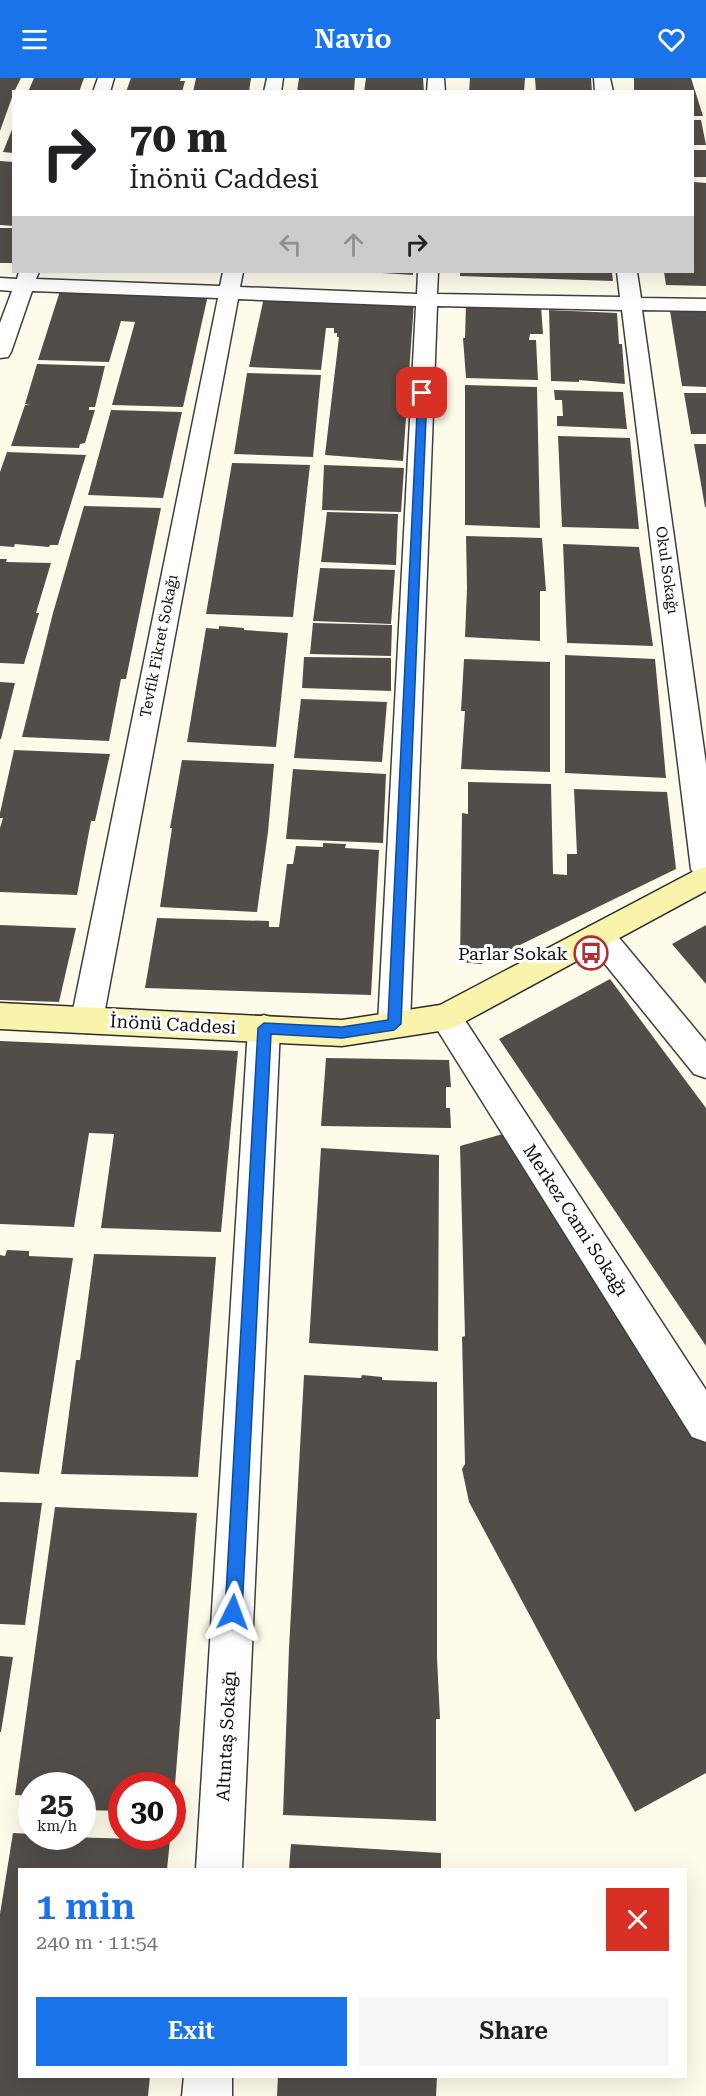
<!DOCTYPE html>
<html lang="en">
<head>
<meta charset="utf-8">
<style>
	:root { --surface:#fff; --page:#f6f6f6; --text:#202124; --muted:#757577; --accent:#1a73e8 }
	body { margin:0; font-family:"Roboto Serif",serif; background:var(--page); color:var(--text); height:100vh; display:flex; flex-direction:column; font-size:22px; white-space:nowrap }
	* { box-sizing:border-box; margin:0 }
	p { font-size:20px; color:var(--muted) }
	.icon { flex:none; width:33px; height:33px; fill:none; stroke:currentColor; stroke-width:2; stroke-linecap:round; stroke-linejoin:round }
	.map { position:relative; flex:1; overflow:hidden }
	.details { position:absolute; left:18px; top:1790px; width:669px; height:210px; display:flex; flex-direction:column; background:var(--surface); border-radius:0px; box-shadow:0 6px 24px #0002 }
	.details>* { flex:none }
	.top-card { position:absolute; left:12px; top:12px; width:682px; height:183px; border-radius:0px; box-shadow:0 6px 24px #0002; background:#fff; color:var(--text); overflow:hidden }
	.speed { position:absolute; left:18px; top:1694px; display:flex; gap:12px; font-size:30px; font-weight:700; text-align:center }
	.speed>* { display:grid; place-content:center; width:78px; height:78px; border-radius:50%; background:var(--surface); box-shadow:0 6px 24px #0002; line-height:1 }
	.speed small { font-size:15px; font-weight:400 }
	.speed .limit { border:9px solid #d22; background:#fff; color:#111 }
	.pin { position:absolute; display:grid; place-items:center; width:51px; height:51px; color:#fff; margin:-26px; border-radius:12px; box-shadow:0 3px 9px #0006 }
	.me { position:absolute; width:66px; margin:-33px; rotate:3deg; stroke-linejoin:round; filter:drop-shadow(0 0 4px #0008) }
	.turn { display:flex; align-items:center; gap:21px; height:126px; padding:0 18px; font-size:27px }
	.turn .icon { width:78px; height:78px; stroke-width:2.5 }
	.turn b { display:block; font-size:42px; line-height:51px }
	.lanes { display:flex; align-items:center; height:57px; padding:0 18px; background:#0003; justify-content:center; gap:30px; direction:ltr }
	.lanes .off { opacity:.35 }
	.round { display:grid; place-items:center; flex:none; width:63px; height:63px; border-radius:0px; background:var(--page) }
	.head { display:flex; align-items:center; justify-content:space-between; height:102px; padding:0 18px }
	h1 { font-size:36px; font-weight:600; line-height:45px; color:var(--accent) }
	.cta { display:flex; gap:12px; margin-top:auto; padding:12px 18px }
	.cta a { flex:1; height:69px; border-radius:0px; background:var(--accent); color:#fff; font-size:24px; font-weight:600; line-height:69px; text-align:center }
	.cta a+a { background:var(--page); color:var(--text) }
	header { display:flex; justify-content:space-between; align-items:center; height:78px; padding:0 18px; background:var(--accent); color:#fff; font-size:27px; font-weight:600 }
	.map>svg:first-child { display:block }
</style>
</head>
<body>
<header><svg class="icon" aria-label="menu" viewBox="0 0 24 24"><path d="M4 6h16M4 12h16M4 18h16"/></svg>Navio<svg class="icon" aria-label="heart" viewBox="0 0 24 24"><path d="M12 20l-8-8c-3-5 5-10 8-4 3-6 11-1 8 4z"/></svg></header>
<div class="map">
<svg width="706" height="2018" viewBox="0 0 706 2018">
	<rect width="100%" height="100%" fill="#fefbeb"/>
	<!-- building -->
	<path fill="#534d49" d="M0 0H21L14 14 0 53Z
		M34 0H84L79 14H28Z
		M131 0H181L180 3H185L182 14H126Z
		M196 0H251L249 14H193Z
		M299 0H355L354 14H297Z
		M366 0H423L424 14H364Z
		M470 0H525L524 14H469Z
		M535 0H591L592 14H536Z
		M634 0H691L703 38H693V14H634Z
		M693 42H701L706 67H693Z
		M13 49 14 75 3 74Z
		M693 72H706V99H693Z
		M0 83 14 84V148L0 147Z
		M693 104 706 105V208L666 207 664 194H693Z
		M0 150H14V185H0Z
		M382 194H413V197L382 195Z
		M460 194H612L613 203 460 198Z
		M60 213 208 217 183 329 112 327 135 244 121 243 109 284 38 282Z
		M264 219 414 224 403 383 325 377 339 259H337V255H334V250H326L321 292 249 289Z
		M466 225 541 228 543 256H530L529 262H536L538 302 466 300 463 260H465Z
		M549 232 617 235 619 266H622L625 306 579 302V304L551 303Z
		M670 233 706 234V309L682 308Z
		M37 286 105 288 95 329H89V332H95L85 365 80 366 79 370 11 368 25 327 30 326H25Z
		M247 295 321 297 313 379 234 376Z
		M465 307 537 309 540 450 465 447Z
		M554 312 623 314 627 351 557 348V338H563L562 322H555Z
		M684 315H706V356H691Z
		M111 332 182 334 163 420 88 417Z
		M558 358 630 360 639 451 562 449Z
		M694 366H706V429H705Z
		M7 374 86 377 58 467H50L49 469 15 466 14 469 0 468V394Z
		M232 385 310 387 293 539 206 536Z
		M324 387 404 390 401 434 322 432Z
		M84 428 161 430 126 601H121L109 663 22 659 53 535Z
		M327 434 398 436 396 487 321 484Z
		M466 458 542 460 546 513H540V563L465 559 467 510Z
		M563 466 639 469 653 568 567 565Z
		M0 481H7L6 484 51 485 36 535H39L24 586 0 585Z
		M320 490 395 492 391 546 313 543Z
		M313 545 392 547 391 578 310 576Z
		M219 548 244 550V552L288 555 276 669 187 664 206 550 219 551Z
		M565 577 655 581 666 700 565 695Z
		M304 579 391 580V613L302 610Z
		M464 581 550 584V694L461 691 465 633H461Z
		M0 604 15 605 1 661H0Z
		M301 621 387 624 382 684 294 680Z
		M14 672 110 676 95 743H91L77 817 0 814V750L3 740H0V735Z
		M182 682 274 686 268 754 257 834 160 829 172 750H170Z
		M293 691 386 696 383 765 286 761Z
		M468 704 551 706 553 796 567 797V776H577L574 711 667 714 676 791 481 886 460 884 462 735 468 736Z
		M323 765 346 766 345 770 379 772 371 917 145 910 157 840 269 843V849H279L287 786H293L296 768 323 769Z
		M0 847 76 850 59 924 0 922Z
		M706 847V906L672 866Z
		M610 901 706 1030V1268L499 961Z
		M0 963 238 973 221 1154 101 1150 114 1056 89 1055 74 1149 0 1146Z
		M326 980 449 982 451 1009H446V1030H450L451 1050 321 1048Z
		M510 1054 706 1359V1695L635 1734 469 1424 462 1391 465 1386 462 1259 465 1258 460 1068Z
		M321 1070 439 1077 438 1273 309 1265Z
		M7 1172 29 1173V1178L73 1180 39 1396 0 1394V1177L5 1178Z
		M94 1176 216 1179 198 1399 61 1396 76 1282H80Z
		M304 1297 361 1300 362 1297 382 1299V1302L437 1304V1580L440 1641H436V1743L283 1737 289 1570Z
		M0 1424 42 1425 25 1547 0 1546Z
		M55 1429 197 1435 174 1719 172 1707H122V1733L82 1732V1707H32V1718L15 1717Z
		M0 1578 13 1579 1 1654H0Z
		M13 1755 32 1756V1758L170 1762 167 1791H20V1998H150L148 2018H0V1836Z
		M291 1766 441 1775V1791H289Z
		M278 1998H437L436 2018H277Z"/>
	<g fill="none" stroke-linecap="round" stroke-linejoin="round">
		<!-- street casing -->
		<g stroke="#3f3f3f" stroke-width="3">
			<path id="street" d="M98 0H114L110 14H93Z
				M267 0H283L281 14H264Z
				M428 0H444L445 14H427Z
				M594 0H610L613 14H595Z
				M19 194H39L36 201 220 208 223 194H243L240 209 417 216 418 194H438L437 216 620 219 617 194H637L641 220 706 221V233L642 232 706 686V802L696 799 691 791 622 232 437 228 410 946 405 955 394 959 383 955 378 946 416 228 238 221 103 942 98 951 87 955 76 951 71 942 218 220 32 213 11 274 8 279 0 280V245L12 213 0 212V200L17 201Z
				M599 845 610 849 706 964V1000L694 996 588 865 584 857 588 849Z
				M446 926 457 930 706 1312V1364L692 1359 435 948 430 939 435 930Z
				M264 937 275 941 280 950 242 1791H196L248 950 253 941Z
				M184 1998H232V2018H182Z"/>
		</g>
		<!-- secondary casing -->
		<g stroke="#2e2e2e" stroke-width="3">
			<path id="secondary" d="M706 789V813L457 948 446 952 342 968 0 951V925L342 942 440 927 696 792Z"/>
		</g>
		<!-- street -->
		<use href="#street" fill="#fff" fill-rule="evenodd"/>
		<!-- secondary -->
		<use href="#secondary" fill="#f9f3ab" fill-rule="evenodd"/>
	</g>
	<!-- route -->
	<path fill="#1a73e8" stroke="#114b97" stroke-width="1.5" d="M422 312 427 315 401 946 394 952 342 960 271 956 242 1534 239 1540 233 1543 227 1540 225 1534 258 950 264 945 342 949 388 942 418 315Z"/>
	<!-- icons -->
	<defs>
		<g id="bus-ring" transform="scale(1.725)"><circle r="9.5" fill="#fff" stroke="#b12f31" stroke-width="1.5"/><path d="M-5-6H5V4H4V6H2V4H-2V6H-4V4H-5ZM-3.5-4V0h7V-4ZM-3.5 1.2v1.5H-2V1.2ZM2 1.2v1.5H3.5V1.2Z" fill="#b12f31"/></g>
	</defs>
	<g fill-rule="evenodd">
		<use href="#bus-ring" x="591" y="875"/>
	</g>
	<g text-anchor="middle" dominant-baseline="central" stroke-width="6" stroke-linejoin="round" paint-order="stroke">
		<!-- far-street labels -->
		<g font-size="15" fill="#0c0c0c" stroke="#fff">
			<text transform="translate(667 492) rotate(82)">Okul Sokağı</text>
			<text transform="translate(159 568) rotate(-79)">Tevfik Fikret Sokağı</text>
		</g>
		<!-- poi labels -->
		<g font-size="18" fill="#0c0c0c" stroke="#fff" text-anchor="end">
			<text x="568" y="875">Parlar Sokak</text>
		</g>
		<!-- street labels -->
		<g font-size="18" fill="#0c0c0c" stroke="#fff">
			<text transform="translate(173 946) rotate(3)">İnönü Caddesi</text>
			<text transform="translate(576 1142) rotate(57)">Merkez Cami Sokağı</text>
			<text transform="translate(226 1658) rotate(-87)">Altıntaş Sokağı</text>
		</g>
	</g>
</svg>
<div class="speed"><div>25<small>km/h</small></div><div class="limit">30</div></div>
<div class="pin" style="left:422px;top:315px;background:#d93025"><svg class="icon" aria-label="arrive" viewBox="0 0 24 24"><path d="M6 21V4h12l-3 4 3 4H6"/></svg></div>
<svg class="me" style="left:233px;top:1534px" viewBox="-20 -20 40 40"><path d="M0-17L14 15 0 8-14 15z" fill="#1a73e8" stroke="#fff" stroke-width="4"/></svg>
<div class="top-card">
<div class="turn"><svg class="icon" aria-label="right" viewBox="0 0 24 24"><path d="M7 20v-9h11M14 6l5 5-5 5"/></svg><div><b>70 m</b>İnönü Caddesi</div></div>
<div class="lanes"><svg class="icon off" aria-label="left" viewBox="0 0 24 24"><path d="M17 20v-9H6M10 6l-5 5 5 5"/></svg><svg class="icon off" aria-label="ahead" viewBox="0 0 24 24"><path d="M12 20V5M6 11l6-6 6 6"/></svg><svg class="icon" aria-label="right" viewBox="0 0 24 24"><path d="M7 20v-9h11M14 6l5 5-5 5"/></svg></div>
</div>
<section class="details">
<div class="head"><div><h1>1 min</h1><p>240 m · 11:54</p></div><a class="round" style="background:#d93025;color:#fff"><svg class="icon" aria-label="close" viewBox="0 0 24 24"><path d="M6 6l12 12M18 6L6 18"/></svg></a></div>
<div class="cta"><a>Exit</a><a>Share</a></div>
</section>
</div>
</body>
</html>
